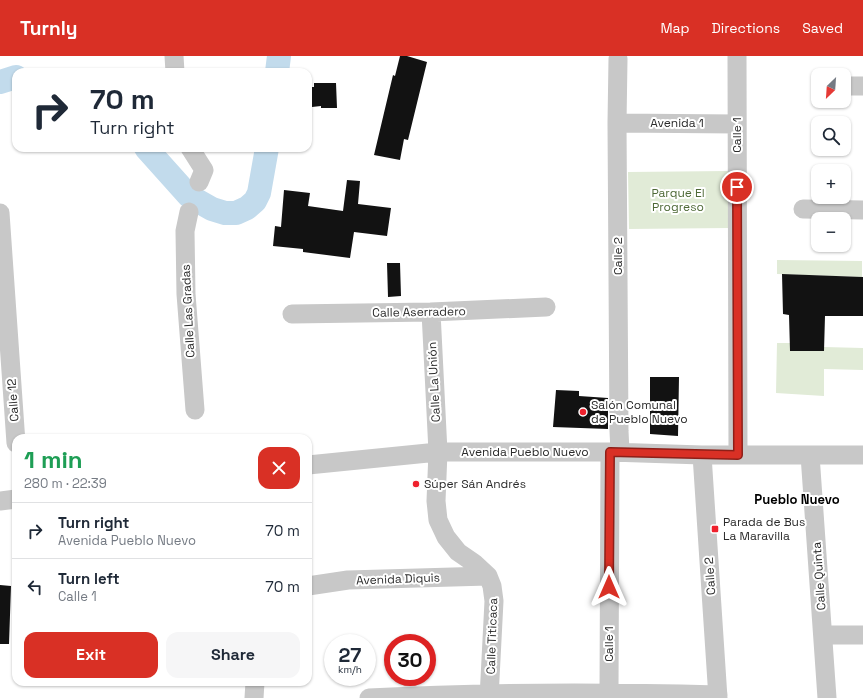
<!DOCTYPE html>
<html lang="en">
<head>
<meta charset="utf-8">
<style>
	:root { --surface:#fff; --page:#f6f6f7; --text:#1f2937; --muted:#747a83; --line:#e0e1e3; --accent:#d93025 }
	body { margin:0; font-family:"Space Grotesk",sans-serif; background:var(--page); color:var(--text); height:100vh; display:flex; flex-direction:column; font-size:15px; white-space:nowrap }
	* { box-sizing:border-box; margin:0 }
	p { font-size:13px; color:var(--muted) }
	.icon { flex:none; width:22px; height:22px; fill:none; stroke:currentColor; stroke-width:2; stroke-linecap:round; stroke-linejoin:round }
	.map { position:relative; flex:1; overflow:hidden }
	.panel { position:absolute; left:12px; top:378px; width:300px; height:252px; display:flex; flex-direction:column; background:var(--surface); border-radius:12px; box-shadow:0 1px 3px #0004 }
	.panel>* { flex:none }
	.hud { position:absolute; left:12px; top:12px; width:300px; height:84px; border-radius:12px; box-shadow:0 1px 3px #0004; background:#fff; color:var(--text); overflow:hidden }
	.needle { width:26px; rotate:205deg }
	.tools { position:absolute; left:811px; top:12px; display:grid; gap:8px }
	.tools a { display:grid; place-items:center; width:40px; height:40px; border-radius:8px; background:var(--surface); box-shadow:0 1px 3px #0004; font-size:20px }
	.speed { position:absolute; left:324px; top:578px; display:flex; gap:8px; font-size:20px; font-weight:700; text-align:center }
	.speed>* { display:grid; place-content:center; width:52px; height:52px; border-radius:50%; background:var(--surface); box-shadow:0 1px 3px #0004; line-height:1 }
	.speed small { font-size:10px; font-weight:400 }
	.speed .limit { border:6px solid #d22; background:#fff; color:#111 }
	.pin { position:absolute; display:grid; place-items:center; width:34px; height:34px; color:#fff; margin:-17px; border:2px solid #fff; border-radius:50%; box-shadow:0 1px 4px #0007 }
	.me { position:absolute; width:44px; margin:-22px; rotate:0deg; stroke-linejoin:round; filter:drop-shadow(0 0 3px #0008) }
	.turn { display:flex; align-items:center; gap:14px; height:84px; padding:0 12px; font-size:18px }
	.turn .icon { width:52px; height:52px; stroke-width:2.5 }
	.turn b { display:block; font-size:28px; line-height:34px }
	.round { display:grid; place-items:center; flex:none; width:42px; height:42px; border-radius:12px; background:var(--page) }
	.overview { display:flex; align-items:center; justify-content:space-between; height:68px; padding:0 12px }
	h1 { font-size:24px; font-weight:700; line-height:30px; color:#1e9e55 }
	.cta { display:flex; gap:8px; margin-top:auto; padding:8px 12px }
	.cta a { flex:1; height:46px; border-radius:12px; background:var(--accent); color:#fff; font-size:16px; font-weight:700; line-height:46px; text-align:center }
	.cta a+a { background:var(--page); color:var(--text) }
	ul { padding:0; list-style:none }
	li { display:flex; align-items:center; gap:12px; height:56px; padding:0 12px; border-top:1px solid var(--line) }
	li div { flex:1 }
	li b { display:block; font-size:15px }
	li em { font-style:normal }
	header { display:flex; align-items:center; gap:24px; box-sizing:border-box; height:56px; padding:0 20px; background:var(--accent); color:#fff }
	header strong { font-size:19px }
	nav { display:flex; gap:22px; margin-inline-start:auto; font-size:14px }
	.map>svg:first-child { display:block }
</style>
</head>
<body>
<header>
<strong>Turnly</strong>
<nav><a>Map</a><a>Directions</a><a>Saved</a></nav>
</header>
<div class="map">
<svg width="863" height="642" viewBox="0 0 863 642">
	<rect width="100%" height="100%" fill="#fff"/>
	<!-- green -->
	<path fill="#e1ebd7" d="M728 115 729 172 629 173 628 116Z
		M777 204 862 205V221L777 218Z
		M777 287H790V295H824V291L863 292V314L824 313V340L776 337Z"/>
	<g fill="none" stroke-linecap="round" stroke-linejoin="round">
		<!-- river -->
		<path stroke="#c2dbec" stroke-width="24" d="M277 16 279 0
			M0 26 16 21
			M146 92 189 140 212 153 225 157H236L247 152 255 145 259 137 267 92"/>
	</g>
	<!-- building -->
	<path fill="#121212" d="M400 0H407L427 6 408 84 404 83 400 104 374 99 393 19 395 20Z
		M314 27H336L337 52H321V50L312 51 311 31H314Z
		M347 124 360 125 358 148 391 152 387 180 354 176 350 202 303 196V193L273 190 275 170 281 171 284 134 310 137 308 150 343 155Z
		M387 207H400L401 240 388 241Z
		M782 218 863 221V260H825L824 295H790L789 259 783 258Z
		M650 321H679L678 380 650 378Z
		M556 334 579 335V340L608 342V373L553 371Z
		M0 529 11 530 9 588H0Z"/>
	<g fill="none" stroke-linecap="round" stroke-linejoin="round">
		<!-- minor -->
		<path stroke="#c8c8c8" stroke-width="19" d="M174 0 175 16
			M737 0 738 399
			M618 3 617 67 619 375 620 396
			M844 30H863
			M617 67 737 68
			M190 92 204 114 199 126
			M803 153 863 154
			M189 156 185 175 186 238 195 354
			M0 157 16 387
			M431 256 438 396 436 445 438 464 446 481 458 496 474 507 488 520 492 530 494 545 489 642
			M292 258 431 256 546 251
			M702 399 718 642
			M810 399 827 642
			M308 409 438 396H610L702 399H863
			M0 445 16 443
			M308 530 348 524 488 520
			M823 579H863
			M609 636 610 396
			M254 642 255 626
			M369 642C485 636 602 636 718 639"/>
	</g>
	<g fill="none" stroke-linecap="round" stroke-linejoin="round">
		<!-- route casing -->
		<g stroke="#8d1f18" stroke-width="10">
			<path id="route" d="M609 531 610 396 738 399 737 131"/>
		</g>
		<!-- route -->
		<use href="#route" stroke="#d93025" stroke-width="7"/>
	</g>
	<!-- markers -->
	<g fill="#ef212d" stroke="#fff" stroke-width="1.5">
		<circle cx="583" cy="356" r="4"/>
		<circle cx="416" cy="428" r="4"/>
		<rect x="711" y="469" width="8" height="8" rx="2"/>
	</g>
	<g text-anchor="middle" dominant-baseline="central" stroke-width="4" stroke-linejoin="round" paint-order="stroke">
		<!-- street labels -->
		<g font-size="12" fill="#2b2b2b" stroke="#fff">
			<text x="677" y="67">Avenida 1</text>
			<text transform="translate(737 79) rotate(-90)">Calle 1</text>
			<text transform="translate(618 200) rotate(-90)">Calle 2</text>
			<text transform="translate(188 255) rotate(-93)">Calle Las Gradas</text>
			<text transform="translate(419 256) rotate(-1)">Calle Aserradero</text>
			<text transform="translate(434 326) rotate(-93)">Calle La Unión</text>
			<text transform="translate(13 344) rotate(-94)">Calle 12</text>
			<text x="525" y="396">Avenida Pueblo Nuevo</text>
			<text transform="translate(710 520) rotate(-94)">Calle 2</text>
			<text transform="translate(819 520) rotate(-94)">Calle Quinta</text>
			<text transform="translate(398 523) rotate(-2)">Avenida Diquis</text>
			<text transform="translate(492 580) rotate(-88)">Calle Titicaca</text>
			<text transform="translate(609 588) rotate(-90)">Calle 1</text>
		</g>
		<!-- park labels -->
		<g font-size="12" fill="#4e6937" stroke="#fff">
			<text x="678" y="137">Parque El<tspan x="678" dy="14">Progreso</tspan></text>
		</g>
		<!-- poi labels -->
		<g font-size="12" fill="#2b2b2b" stroke="#fff" text-anchor="start">
			<text x="591" y="349">Salón Comunal<tspan x="591" dy="14">de Pueblo Nuevo</tspan></text>
			<text x="424" y="428">Súper Sán Andrés</text>
			<text x="723" y="466">Parada de Bus<tspan x="723" dy="14">La Maravilla</tspan></text>
		</g>
		<!-- neighbourhood labels -->
		<g font-size="13" font-weight="bold" fill="#000" stroke="#fff">
			<text x="797" y="443">Pueblo Nuevo</text>
		</g>
	</g>
</svg>
<div class="tools">
<a><svg class="needle" viewBox="-14 -14 28 28"><path d="M0-13l5 13h-10z" fill="#e53935"/><path d="M0 13l5-13h-10z" fill="#747a83"/></svg></a>
<a><svg class="icon" aria-label="search" viewBox="0 0 24 24"><circle cx="10" cy="10" r="6"/><path d="M15 15l6 6"/></svg></a>
<a>+</a>
<a>−</a>
</div>
<div class="speed"><div>27<small>km/h</small></div><div class="limit">30</div></div>
<div class="pin" style="left:737px;top:131px;background:#d93025"><svg class="icon" aria-label="arrive" viewBox="0 0 24 24"><path d="M6 21V4h12l-3 4 3 4H6"/></svg></div>
<svg class="me" style="left:609px;top:531px" viewBox="-20 -20 40 40"><path d="M0-17L14 15 0 8-14 15z" fill="#d93025" stroke="#fff" stroke-width="4"/></svg>
<div class="hud">
<div class="turn"><svg class="icon" aria-label="right" viewBox="0 0 24 24"><path d="M7 20v-9h11M14 6l5 5-5 5"/></svg><div><b>70 m</b>Turn right</div></div>
</div>
<section class="panel">
<div class="overview"><div><h1>1 min</h1><p>280 m · 22:39</p></div><a class="round" style="background:#d93025;color:#fff"><svg class="icon" aria-label="close" viewBox="0 0 24 24"><path d="M6 6l12 12M18 6L6 18"/></svg></a></div>
<ul>
<li><svg class="icon" aria-label="right" viewBox="0 0 24 24"><path d="M7 20v-9h11M14 6l5 5-5 5"/></svg><div><b>Turn right</b><p>Avenida Pueblo Nuevo</p></div><em>70 m</em></li>
<li><svg class="icon" aria-label="left" viewBox="0 0 24 24"><path d="M17 20v-9H6M10 6l-5 5 5 5"/></svg><div><b>Turn left</b><p>Calle 1</p></div><em>70 m</em></li>
</ul>
<div class="cta"><a>Exit</a><a>Share</a></div>
</section>
</div>
</body>
</html>
